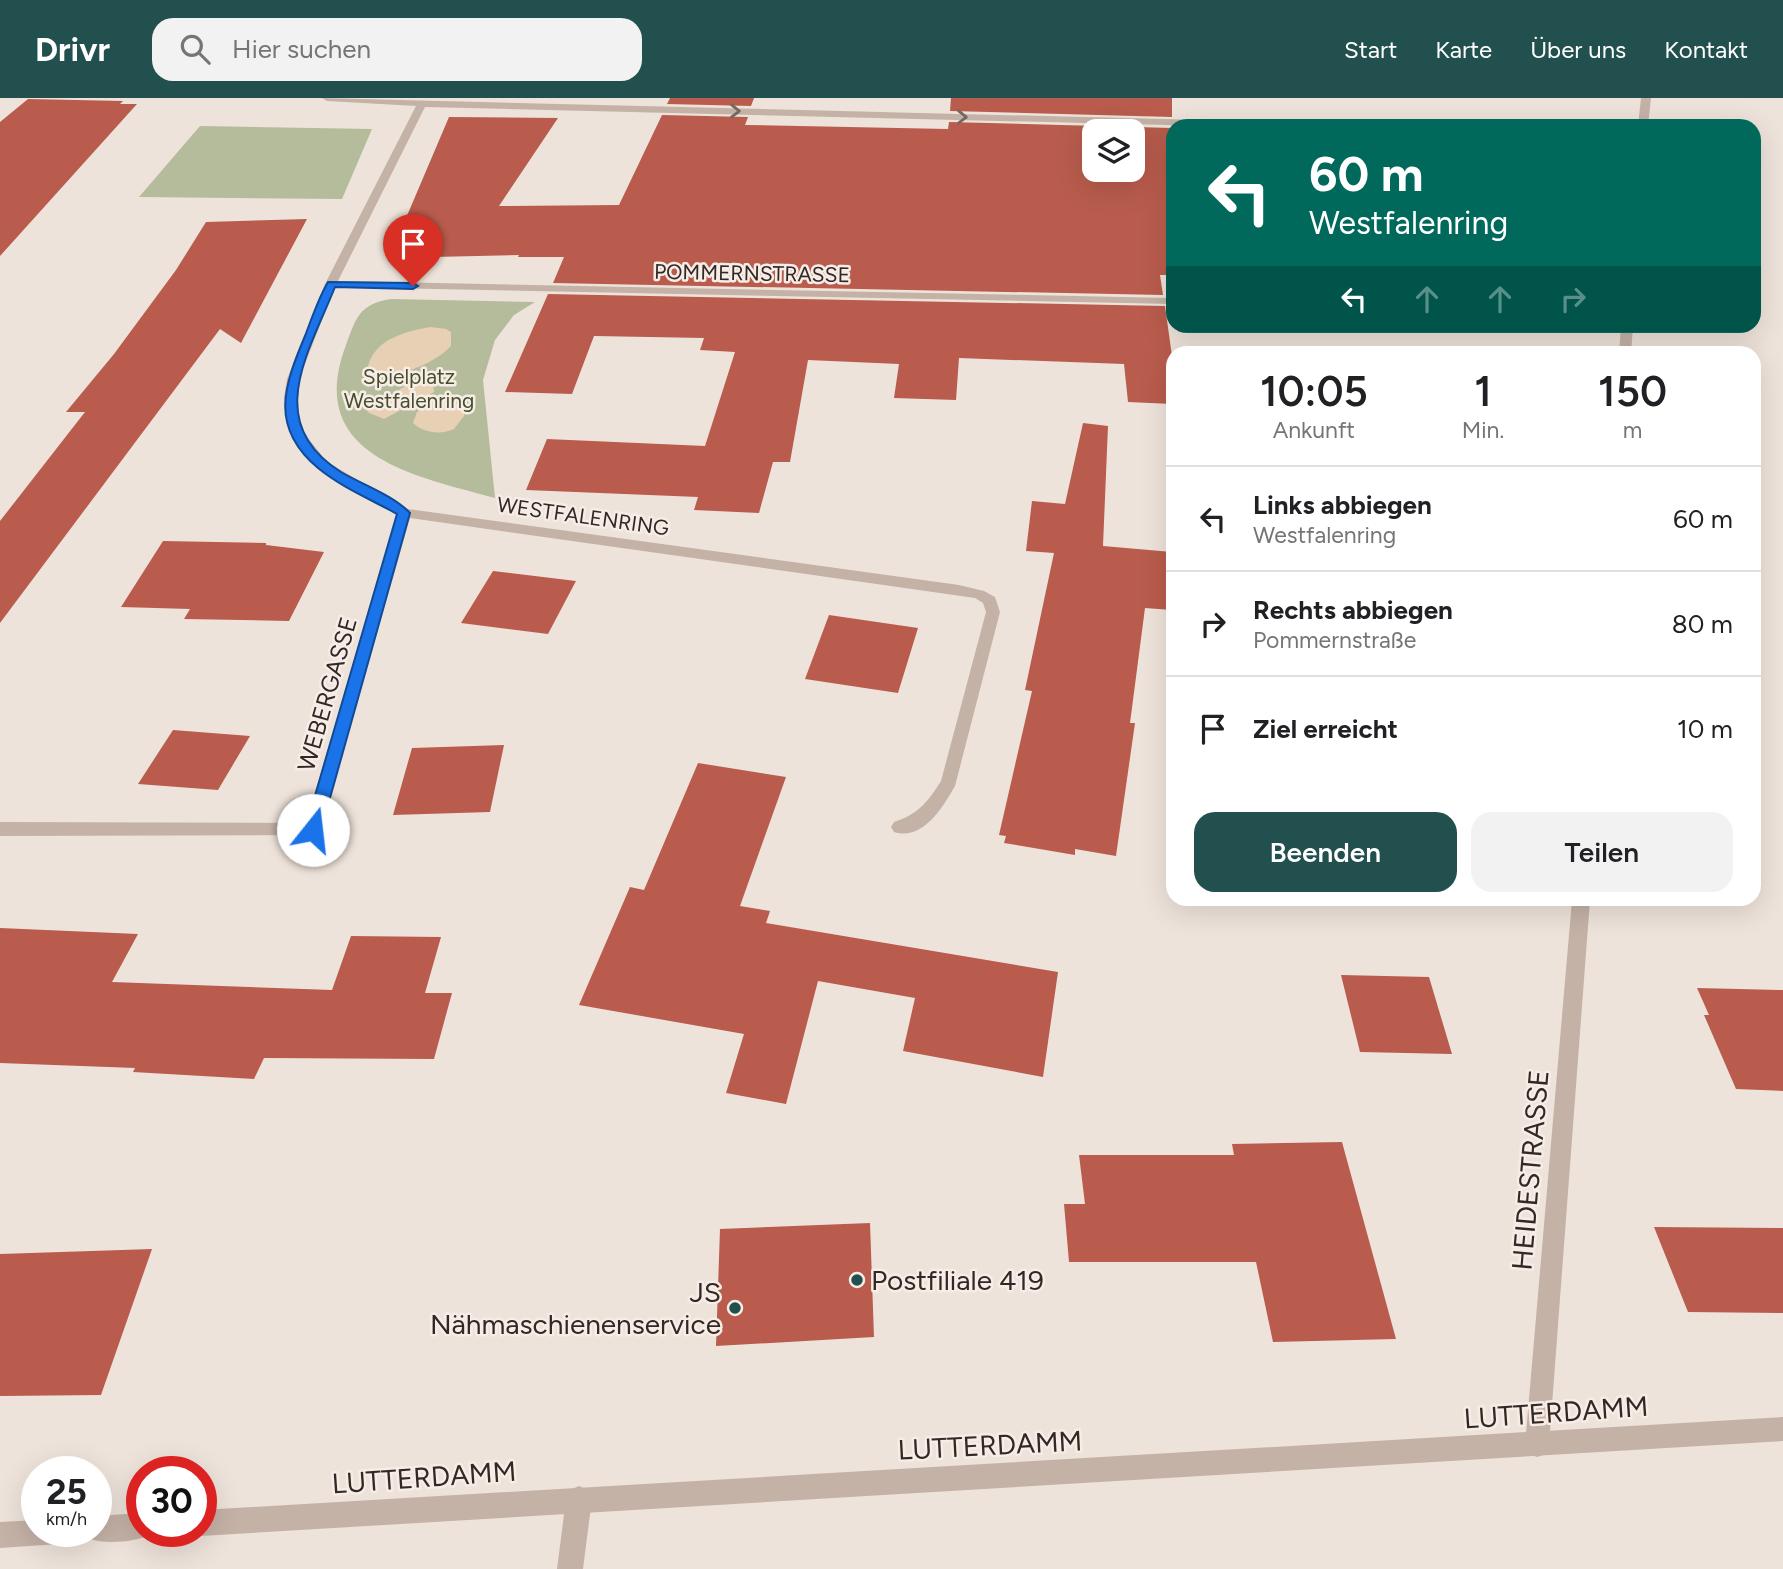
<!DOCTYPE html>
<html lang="de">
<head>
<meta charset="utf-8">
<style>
	:root { --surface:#fff; --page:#f2f2f2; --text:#202124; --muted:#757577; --line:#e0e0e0; --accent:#21504e }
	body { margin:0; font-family:Figtree,sans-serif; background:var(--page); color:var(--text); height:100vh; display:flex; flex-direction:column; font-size:26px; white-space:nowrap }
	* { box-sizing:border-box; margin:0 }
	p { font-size:23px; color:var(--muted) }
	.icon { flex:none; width:38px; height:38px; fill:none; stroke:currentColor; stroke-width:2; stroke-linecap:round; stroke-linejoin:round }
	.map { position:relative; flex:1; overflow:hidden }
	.drawer { position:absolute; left:1166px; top:248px; width:595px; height:560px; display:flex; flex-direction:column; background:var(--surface); border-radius:21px; box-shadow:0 7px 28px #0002 }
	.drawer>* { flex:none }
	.banner { position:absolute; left:1166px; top:21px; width:595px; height:214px; border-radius:21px; box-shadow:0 7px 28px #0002; background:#00695c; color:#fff; overflow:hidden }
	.buttons { position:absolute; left:1082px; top:21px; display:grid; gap:14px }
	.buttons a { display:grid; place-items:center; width:63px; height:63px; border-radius:14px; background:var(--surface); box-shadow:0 7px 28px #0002; font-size:35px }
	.speed { position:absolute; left:21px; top:1358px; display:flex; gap:14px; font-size:35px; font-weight:700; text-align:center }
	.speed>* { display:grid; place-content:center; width:91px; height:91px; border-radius:50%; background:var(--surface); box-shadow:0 7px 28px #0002; line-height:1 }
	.speed small { font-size:18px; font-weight:400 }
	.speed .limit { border:10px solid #d22; background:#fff; color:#111 }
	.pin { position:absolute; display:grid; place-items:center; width:60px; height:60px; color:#fff; margin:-72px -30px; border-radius:50% 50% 50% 0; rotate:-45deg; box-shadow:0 0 7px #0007 }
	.pin .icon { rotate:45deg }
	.me { position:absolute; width:77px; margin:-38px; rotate:16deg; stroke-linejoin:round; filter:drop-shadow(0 0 5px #0008) }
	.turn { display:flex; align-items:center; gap:24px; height:147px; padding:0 28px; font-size:32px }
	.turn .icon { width:91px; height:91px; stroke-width:2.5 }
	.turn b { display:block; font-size:49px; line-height:60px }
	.lanes { display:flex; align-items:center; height:66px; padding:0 28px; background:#0003; justify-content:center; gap:35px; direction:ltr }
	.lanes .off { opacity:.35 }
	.eta { display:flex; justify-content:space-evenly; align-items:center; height:119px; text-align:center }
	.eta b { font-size:42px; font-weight:600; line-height:49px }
	.button { display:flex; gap:14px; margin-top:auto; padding:14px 28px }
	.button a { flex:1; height:80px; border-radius:21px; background:var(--accent); color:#fff; font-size:28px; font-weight:600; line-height:80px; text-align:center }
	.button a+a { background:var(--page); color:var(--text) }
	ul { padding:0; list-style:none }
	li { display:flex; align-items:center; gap:21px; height:105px; padding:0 28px; border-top:2px solid var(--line) }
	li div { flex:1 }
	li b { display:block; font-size:26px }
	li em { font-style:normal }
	header { display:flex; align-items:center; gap:42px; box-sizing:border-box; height:98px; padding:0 35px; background:var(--accent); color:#fff }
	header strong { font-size:33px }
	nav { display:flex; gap:38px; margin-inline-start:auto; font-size:24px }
	.search { width:490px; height:63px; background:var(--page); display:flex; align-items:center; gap:18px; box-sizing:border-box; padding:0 24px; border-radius:21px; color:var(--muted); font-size:26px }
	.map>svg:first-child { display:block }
</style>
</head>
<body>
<header>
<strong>Drivr</strong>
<div class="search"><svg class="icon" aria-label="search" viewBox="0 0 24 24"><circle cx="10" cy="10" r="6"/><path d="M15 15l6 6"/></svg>Hier suchen</div>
<nav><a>Start</a><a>Karte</a><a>Über uns</a><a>Kontakt</a></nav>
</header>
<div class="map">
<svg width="1783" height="1471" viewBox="0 0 1783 1471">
	<rect width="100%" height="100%" fill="#eee3da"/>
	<!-- green -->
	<path fill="#b4bc9c" d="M200 28 372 31 342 101 139 99Z
		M391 201 535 204 514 217 495 242 483 282 495 400C414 378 304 358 346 247 356 220 359 206 391 201Z"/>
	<!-- sand -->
	<path fill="#e7d0b3" d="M430 229 446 231 451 234V248C434 266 395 283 371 272L368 268C376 240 405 234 430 229Z
		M421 282 433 285 434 294 384 321 367 314 412 283Z
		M432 301 451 303 465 311 464 318 454 331C441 337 423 335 413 325L417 314Z"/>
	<!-- building -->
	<path fill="#b95c4d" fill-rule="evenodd" d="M670 0H754L751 8 667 6Z
		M951 0H1172V19L950 13Z
		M28 1 123 3 120 6H137L0 158V24Z
		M662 17 748 19 745 27 948 31 949 24 1172 30V177H1160L1163 197 553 185 564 159H518L519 157 389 160 449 19 558 20 499 108 619 107ZM1094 33H1132V72H1094Z
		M307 121 241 245 220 231 0 525V423L85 314H66L114 256 176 172 206 124Z
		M548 196 1165 208 1172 258V306L1128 304 1124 266 959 260 956 302 894 300 899 266 808 262 790 364H773L759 415 694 412 698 399 526 392 547 341 705 348 735 254 700 252 704 240 594 238 572 296 505 294Z
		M1083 325 1108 328 1103 448 1172 454V512L1145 510 1130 625H1135L1116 758 1075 751V757L1004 745 1006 738 999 737 1032 593 1025 592 1054 455 1026 453 1032 403 1065 406Z
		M163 443 266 445V447L324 454 289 523 184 521 190 511 121 509Z
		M493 473 576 483 548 536 461 525Z
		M829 517 918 530 898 595 805 581Z
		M173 632 250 638 218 692 138 686Z
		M504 647 490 714 393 717 412 650Z
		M698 665 786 679 740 808 770 813 766 825 1058 874 1043 979 903 953 915 900 818 883 786 1006 726 995 744 936 579 907 630 789 644 792Z
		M0 830 138 836 112 884 332 892 351 838 441 839 425 895H452L434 961 264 960 254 981 133 974 135 970 0 965Z
		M1341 877 1429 879 1452 956 1360 954Z
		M1697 890 1783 892V993L1736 991 1704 917H1709Z
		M1342 1044 1396 1241 1273 1244 1256 1164H1069L1064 1106H1085L1079 1057H1234L1232 1046Z
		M870 1125 874 1239 716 1248 720 1131Z
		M1654 1129 1783 1130V1215L1688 1214Z
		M152 1151 101 1297 0 1298V1156Z"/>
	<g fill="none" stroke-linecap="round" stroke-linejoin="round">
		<!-- minor -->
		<path fill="#c5b2a7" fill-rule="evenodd" d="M322 0 1321 25 1326 28H1207L425 9 338 183 1172 200V206L335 189 299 281 297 317 304 335 327 364 408 411 959 487 984 493 995 499 1000 514 955 688C943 709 923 743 894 734L891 729 894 724C917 717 928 704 941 683L986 514 983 505 975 500 410 420 319 737 0 738V724L306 725 397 417 317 370 292 335 285 317 284 299 287 281 325 186 416 8 327 3Z
			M1641 0H1651L1648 28H1638Z
			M1621 228H1633L1631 256H1619Z
			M1572 802H1590L1549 1347 1546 1356 1537 1359 1528 1356 1525 1347Z
			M579 1388 588 1392 592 1401 583 1471H557L566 1401 570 1392Z"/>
		<!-- tertiary -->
		<path fill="#c5b2a7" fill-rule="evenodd" d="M1783 1319V1343L201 1438 192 1433H201V1412Z
			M142 1415V1433H153L151 1437C134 1444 104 1447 87 1440L84 1433H96V1418Z
			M37 1422V1433H72L68 1442 59 1446 0 1450V1424Z"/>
	</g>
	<!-- one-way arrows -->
	<defs><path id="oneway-chevron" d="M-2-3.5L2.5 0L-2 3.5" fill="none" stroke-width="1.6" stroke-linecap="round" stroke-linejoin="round" transform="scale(1.75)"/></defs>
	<g stroke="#746761">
		<use href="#oneway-chevron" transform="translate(735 13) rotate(1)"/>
		<use href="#oneway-chevron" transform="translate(962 19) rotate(1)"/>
	</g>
	<!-- route -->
	<path fill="#1a73e8" stroke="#114b97" stroke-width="2" d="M328 184 413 185 418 188 413 191 335 189C309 254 262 325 341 374 363 387 393 397 410 415L321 732 313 738 305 732 397 416C372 402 341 389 318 370 269 329 284 288 305 238 312 220 318 201 328 184Z"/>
	<!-- markers -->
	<g fill="#21504e" stroke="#f7ede6" stroke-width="2.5">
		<circle cx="857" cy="1182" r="7"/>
		<circle cx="735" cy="1210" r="7"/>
	</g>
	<g text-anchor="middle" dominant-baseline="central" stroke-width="5" stroke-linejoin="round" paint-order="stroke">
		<!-- far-street labels -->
		<g font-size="21" fill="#322927" stroke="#f7ede6">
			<text transform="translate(752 175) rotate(1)">POMMERNSTRASSE</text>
			<text transform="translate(583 418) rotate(8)">WESTFALENRING</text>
		</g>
		<!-- far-park labels -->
		<g font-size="21" fill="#464e2d" stroke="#f7ede6">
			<text x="409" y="278">Spielplatz<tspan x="409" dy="24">Westfalenring</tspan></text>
		</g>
		<!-- street labels -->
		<g font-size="24" fill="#322927" stroke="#f7ede6">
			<text transform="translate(327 596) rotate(-74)">WEBERGASSE</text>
		</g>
		<!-- near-street labels -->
		<g font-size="28" fill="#322927" stroke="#f7ede6">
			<text transform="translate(1530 1072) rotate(-85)">HEIDESTRASSE</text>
			<text transform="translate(1556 1314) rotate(-4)">LUTTERDAMM</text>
			<text transform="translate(990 1347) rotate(-3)">LUTTERDAMM</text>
			<text transform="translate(424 1379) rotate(-4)">LUTTERDAMM</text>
		</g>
		<!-- near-poi labels -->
		<g font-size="28" fill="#322927" stroke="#f7ede6" text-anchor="start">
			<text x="871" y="1182">Postfiliale 419</text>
			<text x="721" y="1194" text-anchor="end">JS<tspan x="721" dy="32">Nähmaschienenservice</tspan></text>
		</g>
	</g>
</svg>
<div class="buttons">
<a><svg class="icon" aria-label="layers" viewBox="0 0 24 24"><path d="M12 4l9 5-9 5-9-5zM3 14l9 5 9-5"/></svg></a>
</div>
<div class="speed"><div>25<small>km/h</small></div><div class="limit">30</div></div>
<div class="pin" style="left:413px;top:188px;background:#d93025"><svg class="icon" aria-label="arrive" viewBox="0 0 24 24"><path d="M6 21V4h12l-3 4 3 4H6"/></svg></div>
<svg class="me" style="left:313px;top:732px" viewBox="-20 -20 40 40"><circle r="19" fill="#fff"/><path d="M0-13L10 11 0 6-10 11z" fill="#1a73e8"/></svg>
<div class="banner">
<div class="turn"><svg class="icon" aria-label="left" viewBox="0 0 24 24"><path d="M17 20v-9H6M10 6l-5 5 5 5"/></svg><div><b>60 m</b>Westfalenring</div></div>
<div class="lanes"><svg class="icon" aria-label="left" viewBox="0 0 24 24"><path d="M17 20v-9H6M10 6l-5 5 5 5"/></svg><svg class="icon off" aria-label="ahead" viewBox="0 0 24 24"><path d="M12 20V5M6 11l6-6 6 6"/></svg><svg class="icon off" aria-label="ahead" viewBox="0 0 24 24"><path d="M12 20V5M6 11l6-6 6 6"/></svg><svg class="icon off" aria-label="right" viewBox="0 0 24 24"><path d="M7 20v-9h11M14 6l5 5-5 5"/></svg></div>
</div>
<section class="drawer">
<div class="eta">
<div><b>10:05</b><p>Ankunft</p></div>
<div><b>1</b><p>Min.</p></div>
<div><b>150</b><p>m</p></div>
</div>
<ul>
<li><svg class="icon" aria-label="left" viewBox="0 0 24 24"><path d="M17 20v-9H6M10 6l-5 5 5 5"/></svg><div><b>Links abbiegen</b><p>Westfalenring</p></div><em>60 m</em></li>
<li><svg class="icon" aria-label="right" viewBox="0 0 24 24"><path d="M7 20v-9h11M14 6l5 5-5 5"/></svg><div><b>Rechts abbiegen</b><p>Pommernstraße</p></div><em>80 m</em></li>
<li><svg class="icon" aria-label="arrive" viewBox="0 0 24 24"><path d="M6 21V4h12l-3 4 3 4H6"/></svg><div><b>Ziel erreicht</b></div><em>10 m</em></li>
</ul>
<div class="button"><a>Beenden</a><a>Teilen</a></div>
</section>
</div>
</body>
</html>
